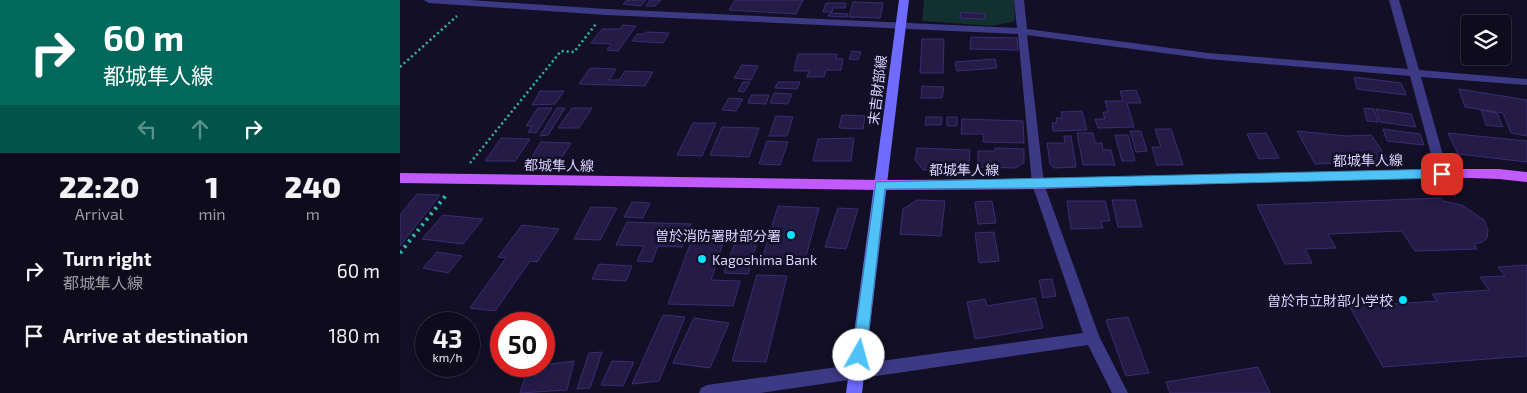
<!DOCTYPE html>
<html lang="en">
<head>
<meta charset="utf-8">
<style>
	:root { --surface:#0e0b1c; --page:#1c1929; --text:#f1f3f6; --muted:#9b9ba3; --line:#2e2b3b }
	body { margin:0; font-family:"Exo 2","Noto Sans JP",sans-serif; background:var(--page); color:var(--text); height:100vh; display:flex; flex-direction:column; font-size:19px; white-space:nowrap }
	* { box-sizing:border-box; margin:0 }
	p { font-size:16px; color:var(--muted) }
	.icon { flex:none; width:28px; height:28px; fill:none; stroke:currentColor; stroke-width:2; stroke-linecap:round; stroke-linejoin:round }
	.map { position:relative; flex:1; overflow:hidden }
	.sheet { display:flex; flex-direction:column; background:var(--surface); width:400px }
	.sheet>* { flex:none }
	.banner { background:#00695c; color:#fff; overflow:hidden }
	.fabs { position:absolute; left:1061px; top:15px; display:grid; gap:10px }
	.fabs a { display:grid; place-items:center; width:50px; height:50px; border-radius:5px; background:var(--surface); box-shadow:0 2px 12px #0003,0 0 0 1px var(--line); font-size:25px }
	.speed { position:absolute; left:15px; top:312px; display:flex; gap:10px; font-size:25px; font-weight:700; text-align:center }
	.speed>* { display:grid; place-content:center; width:65px; height:65px; border-radius:50%; background:var(--surface); box-shadow:0 2px 12px #0003,0 0 0 1px var(--line); line-height:1 }
	.speed small { font-size:12px; font-weight:400 }
	.speed .limit { border:8px solid #d22; background:#fff; color:#111 }
	.pin { position:absolute; display:grid; place-items:center; width:42px; height:42px; color:#fff; margin:-21px; border-radius:10px; box-shadow:0 2px 8px #0006 }
	.me { position:absolute; width:55px; margin:-28px; rotate:7deg; stroke-linejoin:round; filter:drop-shadow(0 0 4px #0008) }
	.turn { display:flex; align-items:center; gap:18px; height:105px; padding:0 20px; font-size:22px }
	.turn .icon { width:65px; height:65px; stroke-width:2.5 }
	.turn b { display:block; font-size:35px; line-height:42px }
	.lanes { display:flex; align-items:center; height:48px; padding:0 20px; background:#0003; justify-content:center; gap:25px; direction:ltr }
	.lanes .off { opacity:.35 }
	.eta { display:flex; justify-content:space-evenly; align-items:center; height:85px; text-align:center }
	.eta b { font-size:30px; font-weight:800; line-height:35px }
	ul { padding:0; list-style:none }
	li { display:flex; align-items:center; gap:15px; height:65px; padding:0 20px }
	li div { flex:1 }
	li b { display:block; font-size:19px }
	li em { font-style:normal }
	main { display:flex; flex:1; min-height:0 }
	.map>svg:first-child { display:block }
</style>
</head>
<body>
<main>
<section class="sheet">
<div class="banner">
<div class="turn"><svg class="icon" aria-label="right" viewBox="0 0 24 24"><path d="M7 20v-9h11M14 6l5 5-5 5"/></svg><div><b>60 m</b>都城隼人線</div></div>
<div class="lanes"><svg class="icon off" aria-label="left" viewBox="0 0 24 24"><path d="M17 20v-9H6M10 6l-5 5 5 5"/></svg><svg class="icon off" aria-label="ahead" viewBox="0 0 24 24"><path d="M12 20V5M6 11l6-6 6 6"/></svg><svg class="icon" aria-label="right" viewBox="0 0 24 24"><path d="M7 20v-9h11M14 6l5 5-5 5"/></svg></div>
</div>
<div class="eta">
<div><b>22:20</b><p>Arrival</p></div>
<div><b>1</b><p>min</p></div>
<div><b>240</b><p>m</p></div>
</div>
<ul>
<li><svg class="icon" aria-label="right" viewBox="0 0 24 24"><path d="M7 20v-9h11M14 6l5 5-5 5"/></svg><div><b>Turn right</b><p>都城隼人線</p></div><em>60 m</em></li>
<li><svg class="icon" aria-label="arrive" viewBox="0 0 24 24"><path d="M6 21V4h12l-3 4 3 4H6"/></svg><div><b>Arrive at destination</b></div><em>180 m</em></li>
</ul>
</section>
<div class="map">
<svg width="1127" height="393" viewBox="0 0 1127 393">
	<rect width="100%" height="100%" fill="#130f26"/>
	<!-- green -->
	<path fill="#12302f" d="M524 0H614L615 21 593 26 522 21Z"/>
	<!-- building -->
	<path fill="#241b47" stroke="#3b2d73" d="M227 0H246L241 6 223 4Z
		M250 0H261L255 6H246Z
		M335 0H403L396 14 329 10Z
		M453 2 483 3 480 18 449 17Z
		M426 3H446L445 8H433L432 12H423Z
		M561 12 585 14 584 19 560 18Z
		M430 13 448 14 447 17 428 16Z
		M223 25 236 26 218 51 207 50 211 44 191 43 202 29H220Z
		M246 32 269 33 263 43 232 41 237 34H244Z
		M571 37 617 38 618 50 570 49Z
		M522 39H544L543 73H520Z
		M452 51 461 52 458 60 449 59Z
		M398 54H437L436 59H443L441 70H426L424 77H407L409 71H394Z
		M595 59 597 68 557 71 555 62Z
		M342 65 358 66 351 80 334 78Z
		M190 68 216 69 209 80H219L225 71 253 72 245 86 179 84Z
		M954 77 1001 83 1006 95 957 89Z
		M343 82H350L344 92 338 91Z
		M378 82H400L397 89 375 88Z
		M522 86 544 87 542 98H521Z
		M1059 89 1127 100V136L1111 133 1103 113 1065 107Z
		M736 90 741 103H727L734 127 698 128 695 119H705L703 112H708L705 101H723L720 91Z
		M140 91H164L155 104 132 105Z
		M374 93 392 94 388 104 370 103Z
		M351 95H369L366 104 348 103Z
		M329 98 343 99 336 111 322 110Z
		M138 108H152L136 133 128 132 132 126H126Z
		M157 108H165L148 135 140 136Z
		M172 108H192L179 128H158Z
		M964 108 974 109 978 122 967 121Z
		M976 109 1011 114 1016 127 980 122Z
		M1081 110 1097 113 1103 127 1086 125Z
		M682 111 687 130 653 131 652 123H657L656 118H662L661 112Z
		M442 115 465 116 463 129 439 128Z
		M376 116 393 117 387 136H369Z
		M526 117H542L541 125H525Z
		M547 117H557V126H547Z
		M562 119 623 121 624 143 583 142 584 134H561Z
		M293 123H316L302 156 277 155Z
		M322 127 359 128 349 157 310 155Z
		M755 129H771L783 165H757L752 147H761Z
		M983 129 1020 134 1024 145 987 141Z
		M730 131H741L747 151 736 152Z
		M897 131 947 136 971 135 989 161 915 164Z
		M677 133H693L695 143H702L703 150H711L715 165H683Z
		M866 133 879 158 859 159 847 134Z
		M1048 133 1127 141V162L1058 154Z
		M715 135H728L735 161H722Z
		M664 136H671L676 167 654 168 650 164 647 143H665Z
		M101 138 130 139 115 161H85Z
		M454 138 451 161H413L418 139Z
		M367 141 388 142 380 165 359 164Z
		M141 142 171 143 158 164 128 163Z
		M517 148 570 150 569 163 557 162 556 171 523 170 515 160Z
		M595 148 624 149V163L616 168 578 167V151H595Z
		M17 194 40 195 0 246V215Z
		M1041 198 1043 201 1062 205 1084 220 1088 230 1087 238 1082 242 1074 244 1077 249 1015 251 1002 231 928 234 936 248 905 249 912 263 885 264 857 205Z
		M517 200 545 201 541 236 500 234 503 209Z
		M712 200H735L742 227H718Z
		M592 201 596 223 578 224 575 202Z
		M667 201H705L710 221H701L703 228 671 229Z
		M232 202 250 203 243 218 224 217Z
		M378 206 419 208 404 264 361 263Z
		M191 207 217 208 200 240 174 239Z
		M438 208 458 209 446 249 425 247Z
		M43 215 83 219 63 244 22 239Z
		M227 222 291 224 282 247 258 246 252 262 237 261 244 246 216 245Z
		M122 225 159 229 137 262 130 261 95 311 70 308 106 258 98 257Z
		M594 232 599 261 579 263 575 233Z
		M293 236 325 237 311 280 340 281 333 306 268 304Z
		M335 242H357L348 274 324 273Z
		M37 252 62 256 48 273 23 268Z
		M199 264 232 266 226 281 192 279Z
		M1127 265V356L983 367 950 307 1037 301 1032 294 1089 290 1080 277 1105 276 1098 267Z
		M357 275 387 276 366 362 332 361Z
		M652 279 656 296 643 298 639 280Z
		M635 298 643 328 575 339 567 302 585 299 587 306Z
		M263 315 285 317 259 381 232 384Z
		M728 317 749 373 726 376 706 320Z
		M294 318 329 323 310 368 273 363Z
		M202 352 190 388 177 389 189 353Z
		M174 361 167 390 120 393 128 367Z
		M212 361 234 362 223 386 201 385Z
		M858 367 870 393H770L766 382Z"/>
	<g fill="none" stroke-linecap="round" stroke-linejoin="round">
		<!-- path-far1 -->
		<path stroke="#2fb8b0" stroke-width="2.5" stroke-dasharray="2 3" stroke-linecap="butt" d="M0 67 57 16
			M70 163 161 51 174 52 196 24"/>
		<!-- path -->
		<path stroke="#2fb8b0" stroke-width="4" stroke-dasharray="2.5 4.5" stroke-linecap="butt" d="M0 253 47 194"/>
		<!-- minor -->
		<path fill="#3d3a85" fill-rule="evenodd" d="M24 0H70L206 9 617 28 614 0H624L627 29 808 53 1008 69 989 0H999L1019 70 1127 79V85L1021 77 1048 173 1042 177 1036 173 1010 76 808 59 627 35 644 184 699 336 728 393H712L688 345 360 393H299L301 388 307 385 683 333 632 184 618 34 206 15 29 3Z"/>
		<!-- secondary -->
		<path fill="#6f6bff" fill-rule="evenodd" d="M499 0H509L462 393H446Z"/>
		<!-- primary -->
		<path fill="#c25bff" fill-rule="evenodd" d="M1042 169H1099L1127 172V182L1099 179 1042 177 638 189 480 190 0 183V173L480 180 638 179Z"/>
	</g>
	<!-- route -->
	<path fill="#4fc3f7" stroke="#337fa1" d="M1042 169 1048 174 1042 178 638 188 485 189 466 355 464 359 459 361 454 359 452 355 476 182Z"/>
	<!-- markers -->
	<g fill="#00e5ff" stroke="#130f26" stroke-width="2">
		<circle cx="391" cy="235" r="5"/>
		<circle cx="302" cy="259" r="5"/>
		<circle cx="1003" cy="300" r="5"/>
	</g>
	<g text-anchor="middle" dominant-baseline="central" stroke-width="5" stroke-linejoin="round" paint-order="stroke">
		<!-- street labels -->
		<g font-size="14" fill="#d9d4ff" stroke="#130f26">
			<text transform="translate(477 90) rotate(-83)">末吉財部線</text>
			<text transform="translate(968 160) rotate(-1)">都城隼人線</text>
			<text transform="translate(159 165) rotate(1)">都城隼人線</text>
			<text x="564" y="169">都城隼人線</text>
		</g>
		<!-- poi labels -->
		<g font-size="14" fill="#d9d4ff" stroke="#130f26" text-anchor="end">
			<text x="381" y="235">曽於消防署財部分署</text>
			<text x="312" y="259" text-anchor="start">Kagoshima Bank</text>
			<text x="993" y="300">曽於市立財部小学校</text>
		</g>
	</g>
</svg>
<div class="fabs">
<a><svg class="icon" aria-label="layers" viewBox="0 0 24 24"><path d="M12 4l9 5-9 5-9-5zM3 14l9 5 9-5"/></svg></a>
</div>
<div class="speed"><div>43<small>km/h</small></div><div class="limit">50</div></div>
<div class="pin" style="left:1042px;top:174px;background:#d93025"><svg class="icon" aria-label="arrive" viewBox="0 0 24 24"><path d="M6 21V4h12l-3 4 3 4H6"/></svg></div>
<svg class="me" style="left:459px;top:355px" viewBox="-20 -20 40 40"><circle r="19" fill="#fff"/><path d="M0-13L10 11 0 6-10 11z" fill="#4fc3f7"/></svg>
</div>
</main>
</body>
</html>
